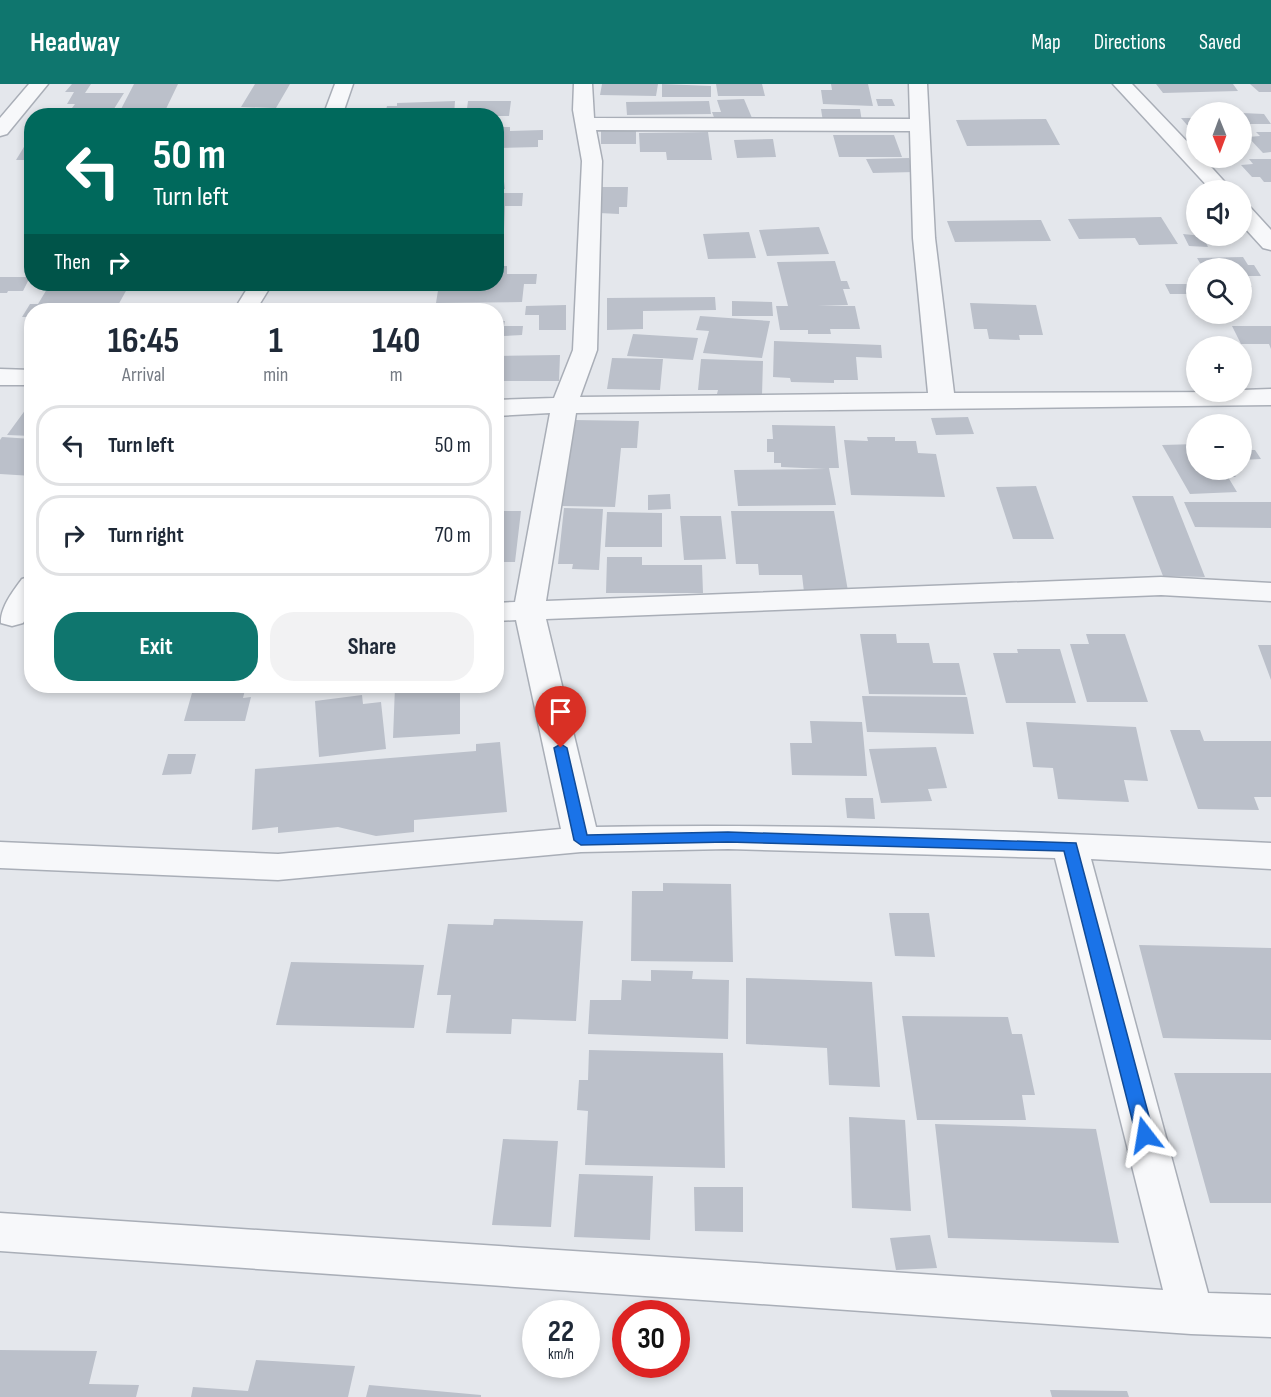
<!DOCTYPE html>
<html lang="en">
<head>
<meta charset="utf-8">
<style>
	:root { --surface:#fff; --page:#f2f2f3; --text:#1f2937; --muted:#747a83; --line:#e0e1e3; --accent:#0f766e }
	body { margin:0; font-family:"Sofia Sans Condensed",sans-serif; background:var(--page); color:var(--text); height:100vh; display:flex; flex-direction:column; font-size:22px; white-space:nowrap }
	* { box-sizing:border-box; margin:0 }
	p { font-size:20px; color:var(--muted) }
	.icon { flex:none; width:33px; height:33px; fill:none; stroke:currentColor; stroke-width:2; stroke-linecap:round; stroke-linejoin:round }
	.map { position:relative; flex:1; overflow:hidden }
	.panel { position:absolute; left:24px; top:219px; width:480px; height:390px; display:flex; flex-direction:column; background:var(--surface); border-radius:24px; box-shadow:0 3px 9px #0003 }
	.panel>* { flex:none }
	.top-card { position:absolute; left:24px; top:24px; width:480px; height:183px; border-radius:24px; box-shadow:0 3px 9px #0003; background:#00695c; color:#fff; overflow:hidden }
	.needle { width:39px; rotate:179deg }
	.buttons { position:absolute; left:1186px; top:18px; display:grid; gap:12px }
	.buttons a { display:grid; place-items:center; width:66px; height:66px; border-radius:50%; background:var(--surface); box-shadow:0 3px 9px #0003; font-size:30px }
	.speed { position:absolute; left:522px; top:1216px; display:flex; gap:12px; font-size:30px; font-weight:700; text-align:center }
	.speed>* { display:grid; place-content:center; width:78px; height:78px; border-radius:50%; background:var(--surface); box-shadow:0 3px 9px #0003; line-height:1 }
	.speed small { font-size:15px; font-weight:400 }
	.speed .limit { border:9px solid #d22; background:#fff; color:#111 }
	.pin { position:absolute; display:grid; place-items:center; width:51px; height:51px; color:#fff; margin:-62px -26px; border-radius:50% 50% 50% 0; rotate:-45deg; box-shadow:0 0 6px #0007 }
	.pin .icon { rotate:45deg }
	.me { position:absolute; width:66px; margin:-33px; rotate:346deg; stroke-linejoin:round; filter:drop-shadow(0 0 4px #0008) }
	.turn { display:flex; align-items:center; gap:21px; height:126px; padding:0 30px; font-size:27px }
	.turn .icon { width:78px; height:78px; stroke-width:2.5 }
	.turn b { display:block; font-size:42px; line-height:51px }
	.then { display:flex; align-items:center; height:57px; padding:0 30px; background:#0003; gap:12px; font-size:22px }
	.eta { display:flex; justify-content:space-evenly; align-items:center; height:102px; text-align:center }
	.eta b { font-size:36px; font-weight:700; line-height:42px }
	.action { display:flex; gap:12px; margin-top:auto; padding:12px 30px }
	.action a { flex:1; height:69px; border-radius:24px; background:var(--accent); color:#fff; font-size:24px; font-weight:700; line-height:69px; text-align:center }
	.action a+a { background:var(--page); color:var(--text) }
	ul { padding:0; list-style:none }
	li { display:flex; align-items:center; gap:18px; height:81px; margin:0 12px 9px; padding:0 18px; border:3px solid var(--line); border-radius:24px }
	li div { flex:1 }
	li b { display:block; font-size:22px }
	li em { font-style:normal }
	header { display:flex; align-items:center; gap:36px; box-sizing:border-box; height:84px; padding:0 30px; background:var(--accent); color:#fff }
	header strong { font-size:28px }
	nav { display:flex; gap:33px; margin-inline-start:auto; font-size:21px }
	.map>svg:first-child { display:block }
</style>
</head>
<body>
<header>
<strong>Headway</strong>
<nav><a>Map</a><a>Directions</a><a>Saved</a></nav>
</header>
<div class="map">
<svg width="1271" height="1313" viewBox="0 0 1271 1313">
	<rect width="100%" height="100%" fill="#e4e7ec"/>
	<!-- building -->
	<path fill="#bbc0ca" d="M72 0H91L85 9H124L112 28H69L75 20H67L74 8H65Z
		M134 0H178L165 27H120Z
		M255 0H290L276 24 241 23Z
		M602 0H658L656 12 600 11Z
		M662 0 711 2V13H662Z
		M716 0H762L765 12H718Z
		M831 0H868L873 22 823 20 821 6H832Z
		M1156 0H1233L1238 7 1163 9Z
		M1250 0H1271V8H1259Z
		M744 15 752 34 715 36 712 28H721L717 16Z
		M876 15H892L895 22H878Z
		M455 17 454 32H379L380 26H386L387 22H397V19Z
		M468 17H511L509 32H466Z
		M709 17 711 30 627 31 626 18Z
		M821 25H860L862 38H823Z
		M180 27H224L222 32H178Z
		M1242 29 1264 30 1271 40H1242Z
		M1181 34H1197V41H1187Z
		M1046 35 1060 61 967 62 956 36Z
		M496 43H510V47L543 46V56H538V63L496 64Z
		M601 43H636V60H601Z
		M708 48 712 76H667L666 68H640L639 49Z
		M1256 48H1271V68L1263 69 1248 53 1260 52Z
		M833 51H894L902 73H839Z
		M773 55 776 73 737 74 734 56Z
		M27 58H32V76H16Z
		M909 74 915 88 873 89 866 75Z
		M1249 75H1271V98H1264L1260 93H1252L1241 81 1253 80Z
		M496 90H503L505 105H496Z
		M602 103H628L627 123H619V130L599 129Z
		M496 109H523L522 122H505L504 145H496Z
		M1161 133 1178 160 1139 161 1135 154 1079 155 1068 135Z
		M1041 136 1051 157 955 158 947 137Z
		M819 143 829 170 767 172 759 146Z
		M749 148 756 174 708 175 703 150Z
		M1183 150 1203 152 1208 163 1189 162Z
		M1243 173 1248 181H1254L1261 192H1245L1252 203H1242V184H1203L1197 174Z
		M835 177 841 197H847L850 205H843L848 221 818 222H855L860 245H830L831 250H808V246H780L776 222H788L777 178Z
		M496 182H507V190H537L536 200H524L522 218 436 219 439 200H496Z
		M0 193H30L23 207H8L7 209H0Z
		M50 200H120L118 205H127L116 225 32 226V233H22L30 220H38Z
		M1165 200H1196L1197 210H1170Z
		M715 213 716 226 643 227V245L607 246V214Z
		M732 217 772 218 773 232H732Z
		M970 219 1036 221 1043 251H1019L1020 256 989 255 987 245H974Z
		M566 221V246H539V231H525L526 222Z
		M700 232 770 237 762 274 703 269 709 247 696 246Z
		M496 237H505L504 242H523L522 251 503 252V254H496Z
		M1232 242H1271V265L1269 260H1241Z
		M633 250 698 254 693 276 627 272Z
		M774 257 881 261 882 274 856 273 858 296H834V299L791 298 790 294 773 293Z
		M560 271 559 297H496V272Z
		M612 274 663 275 660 306 607 305Z
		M701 275 763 277 762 311 717 310 718 306H698Z
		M26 325H32V352L7 351Z
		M968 333 974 350 936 351 931 334Z
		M574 336 639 337 637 364H621L615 423 562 422Z
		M772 341 835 342 839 384H829L836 421 738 422 734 386 826 385 781 383V379H774V368H767V355H773Z
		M2 353 32 355V392L0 390V356Z
		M867 353H895V357H916L918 369 936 370 945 413 851 411 844 356 868 357Z
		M1197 360V386H1231L1236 393H1228L1237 408 1190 410 1162 361Z
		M1242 362 1244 366H1255L1261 375 1242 376Z
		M1036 402 1054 455H1013L996 403Z
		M670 410 671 425 648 426V411Z
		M1132 412H1173L1205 493 1163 492Z
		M1184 418H1271V444L1195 443Z
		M564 424 603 425 599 486 572 485 573 480H558Z
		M496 427H521L515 478H496Z
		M731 427H834L848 507 804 508 802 491H759L758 480H736Z
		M607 428 662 429V463H605Z
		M680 432H721L726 475 684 476Z
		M607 473H642V481H702L703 509H606Z
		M860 550H896L897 559H929L933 579H959L966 611 869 610Z
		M1086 550H1125L1148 618H1087L1070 560H1089Z
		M1258 561H1271V596Z
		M1017 565H1060L1076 619H1006L993 569H1018Z
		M194 602H246L243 614 251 613 245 637H184Z
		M395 602H460V650L393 654Z
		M362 611 363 620 381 618 386 665 319 673 315 617Z
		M862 612 967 613 974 650 867 648Z
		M810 637 862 638 867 692 792 691 790 659H812Z
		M1026 638 1136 643 1148 697 1124 696 1129 718 1058 715 1053 684 1033 683Z
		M1170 646H1200L1204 657H1271V713H1254L1259 726 1198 725Z
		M500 658 507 728 414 736V748L376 752 338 743 278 749V743L252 746 255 685 476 667V660Z
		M936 663 947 704 928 705 932 717 881 719 869 665Z
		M168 670H196L191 690 162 691Z
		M845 714H873L875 735 847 734Z
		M663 799 731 800 733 878 631 877 632 807H663Z
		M889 829H929L935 873 895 872Z
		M494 835 583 837 576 937 512 935 511 950 446 949 451 911H437L448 840 493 841Z
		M1139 861 1271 864V956L1163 954Z
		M291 878 424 881 414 944 276 941Z
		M651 886 693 887 692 895 729 896 728 955 588 950 590 916H621L622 896 651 897Z
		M746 894 872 898 880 1003 829 1001 827 964 746 960Z
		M902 932 1008 933 1012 950H1022L1035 1011H1022L1026 1036H917Z
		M589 966 723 969 725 1084 585 1081 588 1027 577 1026 579 996H588Z
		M1174 989H1271V1119H1210Z
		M849 1033 905 1036 911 1127 852 1124Z
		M935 1040 1096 1045 1119 1159 948 1154Z
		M503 1055 558 1057 551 1143 492 1141Z
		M579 1090 653 1092 650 1156 574 1153Z
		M694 1103H743V1148L695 1147Z
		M930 1151 937 1184 896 1186 890 1154Z
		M0 1266 97 1267 89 1300 139 1301 136 1313H0Z
		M256 1276 355 1282 348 1313H191L193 1303 248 1307Z
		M369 1301 481 1311V1313H366Z
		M1050 1306 1127 1307 1129 1313H1052Z"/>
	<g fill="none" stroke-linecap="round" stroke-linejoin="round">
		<!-- minor casing -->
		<g stroke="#a9aeb7" stroke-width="3">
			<path id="minor" d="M29 0H48L7 50 0 52V34Z
				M335 0H353L342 32H323Z
				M574 0H592L594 34 910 35 909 0H927L935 154 954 309 1242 308V306L1271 305V321L576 329 546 517 1161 493 1271 499V517L1161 511 546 535 596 743C821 739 1046 748 1271 759V785L1091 775 1208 1209 1271 1211V1253L1191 1250 0 1167V1129L1163 1206 1055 774 728 765 581 768 278 796 0 784V758L278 770 561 745 516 536 496 537V519L515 518 550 329 496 332V316L554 314 573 266 582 77 573 26ZM596 46 910 47 913 154 928 309 580 313 597 266 602 77Z
				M1113 0H1132L1197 68V74H1203L1232 106H1211Z
				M1242 122 1250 123 1271 146V166L1263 164 1242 141Z
				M250 200H272L256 226H234Z
				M0 285 32 286V301H0Z
				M32 492C32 512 34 523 23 539L12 542 1 539C0 524 13 507 22 495Z"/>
		</g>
		<!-- minor -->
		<use href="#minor" fill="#f7f8fa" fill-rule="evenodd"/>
	</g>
	<!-- route -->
	<path fill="#1a73e8" stroke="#114b97" stroke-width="1.5" d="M561 660 567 664 587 751 728 748 1076 759 1154 1051 1151 1056 1145 1058 1139 1056 1136 1051 1064 767 728 758 581 761 574 756 554 664Z"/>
</svg>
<div class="buttons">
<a><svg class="needle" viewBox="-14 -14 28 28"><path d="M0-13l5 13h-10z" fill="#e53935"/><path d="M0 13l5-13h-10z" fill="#747a83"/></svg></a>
<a><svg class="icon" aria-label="sound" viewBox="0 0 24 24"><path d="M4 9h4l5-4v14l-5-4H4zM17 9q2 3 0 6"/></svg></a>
<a><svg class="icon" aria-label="search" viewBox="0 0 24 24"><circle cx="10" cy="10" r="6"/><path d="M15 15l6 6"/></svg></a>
<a>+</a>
<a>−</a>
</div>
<div class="speed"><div>22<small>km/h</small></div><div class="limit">30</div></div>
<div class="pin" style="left:561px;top:664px;background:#d93025"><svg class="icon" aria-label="arrive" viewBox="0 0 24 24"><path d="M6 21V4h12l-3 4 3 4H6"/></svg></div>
<svg class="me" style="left:1145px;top:1051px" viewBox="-20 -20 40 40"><path d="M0-17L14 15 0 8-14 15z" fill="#1a73e8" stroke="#fff" stroke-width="4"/></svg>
<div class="top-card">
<div class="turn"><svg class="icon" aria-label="left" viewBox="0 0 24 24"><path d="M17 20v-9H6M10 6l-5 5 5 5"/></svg><div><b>50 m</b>Turn left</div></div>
<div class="then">Then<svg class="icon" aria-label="right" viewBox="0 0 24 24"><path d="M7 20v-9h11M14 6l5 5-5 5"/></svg></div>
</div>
<section class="panel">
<div class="eta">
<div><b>16:45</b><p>Arrival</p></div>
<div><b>1</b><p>min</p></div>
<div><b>140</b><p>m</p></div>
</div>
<ul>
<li><svg class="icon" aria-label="left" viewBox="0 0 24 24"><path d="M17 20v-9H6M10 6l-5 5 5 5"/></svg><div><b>Turn left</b></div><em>50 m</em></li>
<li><svg class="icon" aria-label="right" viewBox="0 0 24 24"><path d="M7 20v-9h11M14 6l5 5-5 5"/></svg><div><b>Turn right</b></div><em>70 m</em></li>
</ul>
<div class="action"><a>Exit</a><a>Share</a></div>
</section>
</div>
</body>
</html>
